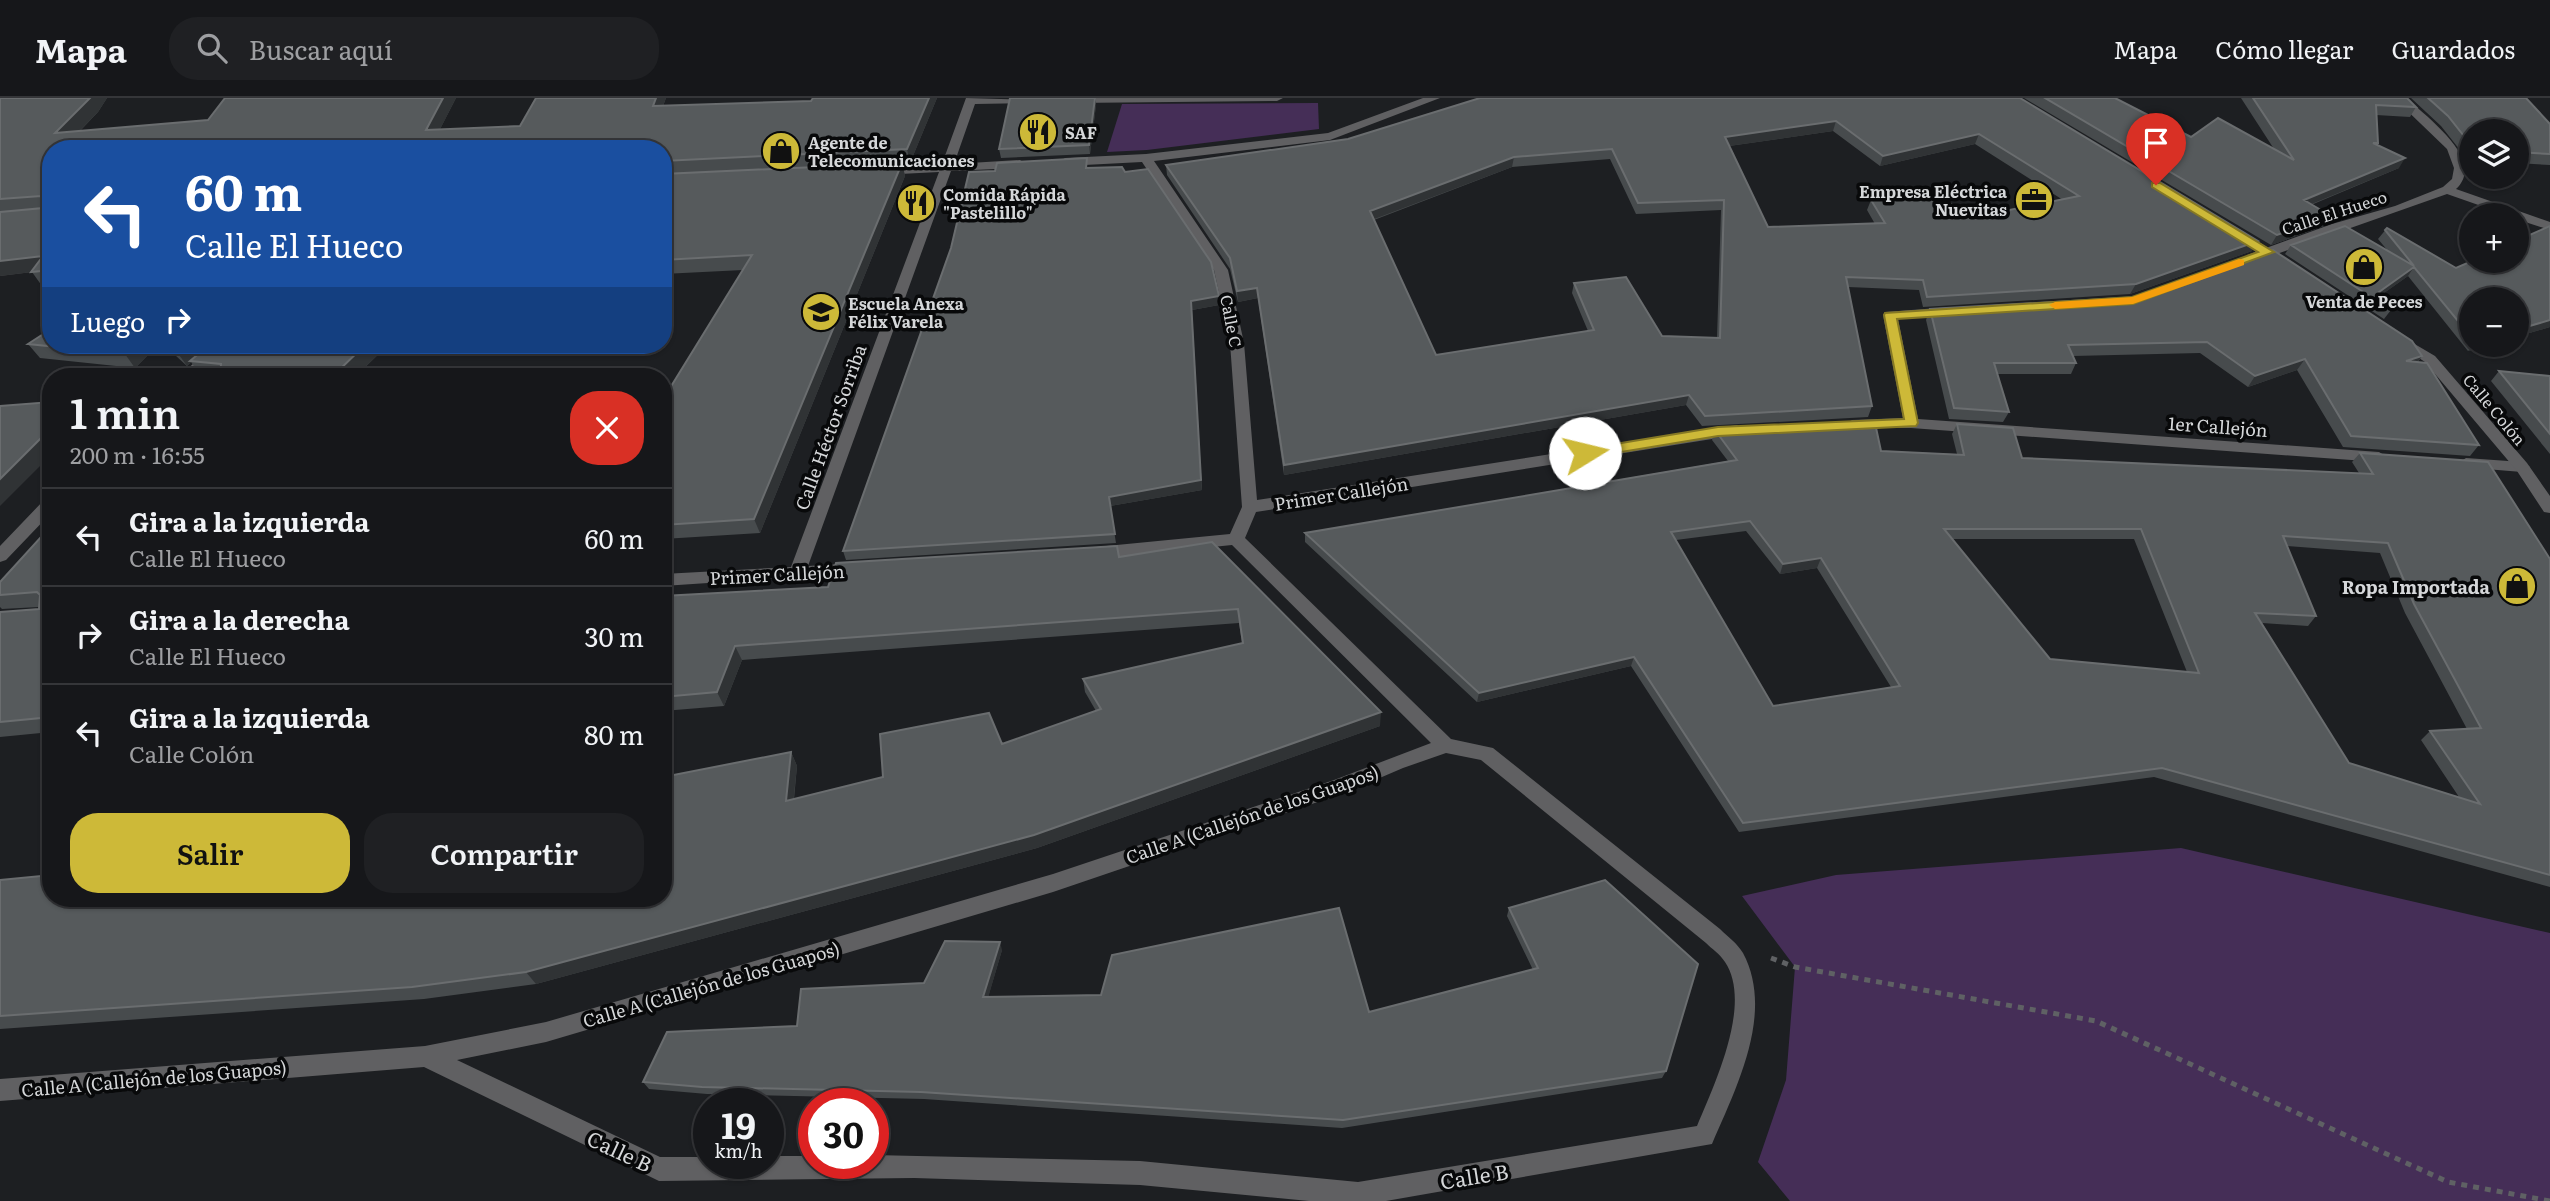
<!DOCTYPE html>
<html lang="es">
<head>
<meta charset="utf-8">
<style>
	:root { --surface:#16171a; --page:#1f2023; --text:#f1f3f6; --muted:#9e9fa2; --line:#353639; --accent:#cdb938 }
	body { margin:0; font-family:Literata,serif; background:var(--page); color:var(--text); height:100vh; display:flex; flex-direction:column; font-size:26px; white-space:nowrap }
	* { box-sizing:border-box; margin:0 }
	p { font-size:23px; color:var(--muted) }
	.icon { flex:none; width:38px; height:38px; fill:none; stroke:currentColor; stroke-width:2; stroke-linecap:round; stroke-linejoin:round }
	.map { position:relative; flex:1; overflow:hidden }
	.sheet { position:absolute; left:42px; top:270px; width:630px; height:539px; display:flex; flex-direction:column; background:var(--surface); border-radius:28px; box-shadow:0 2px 5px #0004,0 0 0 2px var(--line) }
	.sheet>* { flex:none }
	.hud { position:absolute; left:42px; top:42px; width:630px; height:214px; border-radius:28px; box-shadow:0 2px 5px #0004,0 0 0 2px var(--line); background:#1a4fa0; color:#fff; overflow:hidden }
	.buttons { position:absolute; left:2459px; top:21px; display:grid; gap:14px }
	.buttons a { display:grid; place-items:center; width:70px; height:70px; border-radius:50%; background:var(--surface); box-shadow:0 2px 5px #0004,0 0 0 2px var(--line); font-size:35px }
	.speed { position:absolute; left:693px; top:990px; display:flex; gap:14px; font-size:35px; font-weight:700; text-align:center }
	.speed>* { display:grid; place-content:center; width:91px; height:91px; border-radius:50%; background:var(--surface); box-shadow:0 2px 5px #0004,0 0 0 2px var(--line); line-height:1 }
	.speed small { font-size:18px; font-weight:400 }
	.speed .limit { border:10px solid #d22; background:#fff; color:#111 }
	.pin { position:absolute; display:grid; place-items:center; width:60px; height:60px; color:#fff; margin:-72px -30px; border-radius:50% 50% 50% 0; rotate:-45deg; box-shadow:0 0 7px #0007 }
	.pin .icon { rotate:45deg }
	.me { position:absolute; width:77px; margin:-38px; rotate:81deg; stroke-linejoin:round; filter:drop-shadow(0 0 5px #0008) }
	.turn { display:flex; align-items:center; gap:24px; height:147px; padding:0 28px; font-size:32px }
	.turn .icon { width:91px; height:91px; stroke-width:2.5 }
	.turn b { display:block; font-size:49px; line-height:60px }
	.then { display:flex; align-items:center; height:66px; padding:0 28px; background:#0003; gap:14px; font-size:26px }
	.round { display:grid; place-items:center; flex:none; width:74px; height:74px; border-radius:28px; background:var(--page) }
	.head { display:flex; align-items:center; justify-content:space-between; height:119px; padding:0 28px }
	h1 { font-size:42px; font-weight:600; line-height:52px }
	.button { display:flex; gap:14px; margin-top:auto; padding:14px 28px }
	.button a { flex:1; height:80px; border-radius:28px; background:var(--accent); color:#111; font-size:28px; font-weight:600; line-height:80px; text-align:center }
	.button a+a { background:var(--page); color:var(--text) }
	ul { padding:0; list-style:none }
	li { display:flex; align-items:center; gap:21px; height:98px; padding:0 28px; border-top:2px solid var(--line) }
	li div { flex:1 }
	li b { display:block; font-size:26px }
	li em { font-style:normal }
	header { display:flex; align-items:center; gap:42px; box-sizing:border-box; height:98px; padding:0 35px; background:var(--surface); border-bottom:2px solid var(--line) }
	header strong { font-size:33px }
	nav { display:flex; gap:38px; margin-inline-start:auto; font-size:24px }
	.search { width:490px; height:63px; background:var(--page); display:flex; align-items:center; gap:18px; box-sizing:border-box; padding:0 24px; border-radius:28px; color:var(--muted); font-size:26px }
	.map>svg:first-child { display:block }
</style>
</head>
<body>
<header>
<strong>Mapa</strong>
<div class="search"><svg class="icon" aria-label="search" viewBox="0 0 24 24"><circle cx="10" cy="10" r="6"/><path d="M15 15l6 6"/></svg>Buscar aquí</div>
<nav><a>Mapa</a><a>Cómo llegar</a><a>Guardados</a></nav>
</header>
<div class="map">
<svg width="2550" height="1103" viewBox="0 0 2550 1103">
	<rect width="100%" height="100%" fill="#1d1f22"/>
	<!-- green -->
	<path fill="#452e57" d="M1318 5 1319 31 1147 52 1107 54 1122 6Z
		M2181 750 2550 835V1103H1790L1758 1064 1786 982 1795 869 1742 798 1836 777Z"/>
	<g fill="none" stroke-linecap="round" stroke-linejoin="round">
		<!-- path -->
		<path stroke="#5f6164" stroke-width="5" stroke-dasharray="6 6" stroke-linecap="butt" d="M1771 860 1795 869 2096 923 2448 1084 2550 1103"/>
		<!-- minor -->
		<path fill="#606062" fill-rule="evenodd" d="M966 0 1037 2 1031 5 975 6 954 66 1020 62 1026 66 1020 70 951 73 808 468 855 465 863 471 861 475 663 488V476L791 469 939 74 880 77 874 73 880 69 942 66Z
			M1069 0H1283L1277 3 1073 5 1069 4Z
			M1423 0H1440L1330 42 1154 63 1228 172 1244 245 1257 402 1737 327 1745 332 1737 337 1256 414 1245 440 1451 641 1493 650 1720 831C1728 839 1737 845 1743 855 1775 915 1736 990 1712 1046L1386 1103H1309L1140 1087 914 1080 659 1083 424 969 0 1003V981L425 948 546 924 1053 776 1334 682 1431 645 1232 447 1096 461 1090 459 1088 455 1096 449 1230 436 1242 409 1230 245 1214 172 1142 64 1065 68 1059 64 1065 60 1146 56 1328 35ZM1446 655 1481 662 1706 845C1712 851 1720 856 1725 864 1753 906 1714 987 1697 1028L1358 1084 1140 1063 873 1057V1066H814V1058H768V1066H709V1059H660L457 962 546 944 1053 794 1347 694 1403 670Z
			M2394 0H2407C2427 20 2487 62 2456 91L2550 124V132L2516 121V117H2507L2447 96 2257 163H2247V157L2332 126 2395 108 2443 89 2452 81 2454 70 2447 51Z
			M1951 209 1956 210V216L1898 221 1918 321 2379 354 2387 359 2379 364 1911 330H1847L1844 327 1852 322 1903 320 1883 217 1885 214Z
			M215 247H230L195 278H179Z
			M2466 360 2522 364 2530 369 2522 374 2461 369 2458 365Z
			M51 400V415L6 462 0 464V448L45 401Z"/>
		<!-- tertiary -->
		<path fill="#606062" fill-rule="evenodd" d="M2236 131 2241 132 2294 167 2292 170H2282L2231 138 2230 135Z
			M2401 238 2435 258 2527 365 2550 398V415L2544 414 2517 373 2425 264 2396 245 2394 242Z"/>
	</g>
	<!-- wall -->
	<path fill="#474b4d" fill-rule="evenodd" d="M0 0H107L98 14 80 33 456 0 440 31 520 28 536 0H666L663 8 811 3 813 0H937L910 65H902L905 78 760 435 663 441V290H670L743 172 663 176V51H51V187L42 188 32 174 0 178Z
		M1096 0V7L1090 56 1001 60 999 51Z
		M2020 0 2252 153 2130 196 1923 209 1919 192 1848 189 1872 308 1868 319 1702 328 1686 307 1284 377 1258 200 1238 204 1230 171 1167 77 1166 67 1348 41ZM1833 33 1880 68 1975 46 2063 102 1970 120 1871 102 1867 112 1875 126 1768 129 1729 48ZM1610 61 1636 116 1721 112 1717 240 1662 238 1574 185 1572 195 1588 233 1436 257 1374 122 1512 69Z
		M2024 0H2115L2191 39 2274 51 2241 0H2407L2416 9 2410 19 2376 17 2378 45 2377 47 2399 70 2311 107 2331 118 2324 128 2271 147Z
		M2411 0H2526L2550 26V67L2516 65V33H2471V62L2467 61 2441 28Z
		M1088 70 1219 198V207L1192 212 1202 392 1110 408 1116 445 846 462 843 453Z
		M2345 128 2388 153 2378 141 2387 130 2456 170 2472 163H2516V143L2550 128V229L2516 239V201H2471V247H2490L2468 253 2408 178 2381 197 2391 212 2384 221 2285 156 2291 147Z
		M1930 211 2422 258 2418 264 2479 347 2470 358 2343 349 2297 272 2248 289 2200 255 2073 258 2076 265 2071 276H1997L2009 314 2003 324 1949 321 1926 222Z
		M28 246 51 247H158L135 270 40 260Z
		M164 247H388L356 278H212L200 277 191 264 187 268Z
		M2499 273 2550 278V356L2491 283Z
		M1957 326 2022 360 2359 375 2352 364 2360 355 2550 461V789L2154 679 1739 734 1631 568 1477 604 1305 444V435L1728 363 1712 342 1715 332 1881 353 1957 356 1952 336ZM1746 433 1780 476 1817 470 1891 589 1773 608 1676 442ZM1951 441H2134L2187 574 2050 561ZM2287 448 2380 455 2405 515 2467 631 2430 633 2421 642 2459 699 2349 665 2262 525 2308 528 2316 518Z
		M51 428V634L0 639V514L39 511V509L2 511 0 509V484Z
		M1212 444 1380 628 1037 750 536 886 424 901 0 931V782L51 800H663L791 654 797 668 794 701 883 679 1002 646 1096 613 1085 594 1083 581 1242 545 1239 525 742 562 724 608 663 613V498L828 489 1119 459Z
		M1509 810 1666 973 1662 980 1342 1030 924 1001 707 996 649 991 643 984 797 928 924 885 1002 852 988 899 1369 914 1533 872 1507 818Z"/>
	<!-- shaded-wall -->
	<path fill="#303335" d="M90 0H107L98 14 65 48 55 35Z
		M443 0H456L433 45 426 32Z
		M656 0H666L658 21 653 8Z
		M929 0H937L910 65 907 51Z
		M1095 0 1096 7 1090 56 1089 47Z
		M1836 23 1833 33 1722 49 1725 39Z
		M1979 36 1975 46 1880 68 1883 58Z
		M1514 59 1512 69 1369 123 1370 113Z
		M2405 60 2399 70 2297 112 2304 102Z
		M902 65 905 78 760 435 754 421Z
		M2331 118 2324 128 2271 147 2277 137Z
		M2258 143 2252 153 2130 196 2136 186Z
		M43 158 32 174 0 178V163Z
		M2414 169 2408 178 2373 203 2379 194Z
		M1257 190 1258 200 1238 204 1237 193Z
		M1219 198V207L1192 212 1191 203Z
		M2550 222V229L2516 239V232Z
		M134 247H158L135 270 125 256Z
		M185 247H211L190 263 191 264 187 268 177 254Z
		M365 247H388L356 278H333Z
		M2473 247H2490L2468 253Z
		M2422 258 2414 269 2406 263Z
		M2305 261 2297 272 2248 289 2255 278Z
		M1689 297 1686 307 1284 377V367Z
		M51 330V357L0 408V381Z
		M1201 382 1202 392 1110 408 1109 399Z
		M1821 460 1817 470 1780 476 1783 466Z
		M735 548 742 562 724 608 717 594Z
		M1634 559 1631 568 1477 604 1479 595Z
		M1381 614 1380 628 1037 750 536 886 526 874Z
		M791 654 797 668 792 716 786 703Z
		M1000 844 1002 852 986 907 983 899Z"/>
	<!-- building -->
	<path fill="#565a5c" stroke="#6a6d6f" stroke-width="2" fill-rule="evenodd" d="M0 0H90L55 35 208 22 225 0H443L426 32 520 28 536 0H656L653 8 811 3 813 0H929L907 51 663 63V51H51V172L31 174 43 158 0 163V114L43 110V100L41 98 0 101Z
		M1010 0H1095L1089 47 999 51Z
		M1480 0H2020L2258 143 2136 186 1927 199 1923 182 1846 179 1872 308 1705 318 1689 297 1284 367 1257 190 1237 193 1230 160 1166 67 1348 41ZM1836 23 1883 58 1979 36 2079 98 1970 120 1939 97 1871 102 1885 125 1768 129 1725 39ZM1612 51 1638 105 1724 102 1720 240 1662 238 1626 179 1574 185 1594 232 1436 257 1370 113 1514 59Z
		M2045 0H2115L2191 39 2218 20 2294 62 2253 0H2407L2416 9 2376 7 2378 45H2373L2405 60 2304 102 2331 118 2277 137Z
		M2428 0H2526L2550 26V56L2516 54V33H2471V47L2448 18Z
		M1087 60 1086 70 1122 69 1125 74 1148 71 1211 164 1219 198 1191 203 1201 382 1109 399 1115 436 843 453 951 150 969 74 995 73 997 65Z
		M902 65 754 421 663 427V290H670L752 157 663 162V76Z
		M2345 128 2414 168 2385 132 2387 130 2456 170 2472 163H2516V143L2550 128V222L2516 232V201H2471V239L2414 169 2379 194 2391 212 2291 147Z
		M2273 152 2412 243 2422 258 2406 263 2427 265 2479 347 2351 338 2305 261 2255 278 2207 244 2068 247 2076 265H1994L2009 314 1954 310 1930 211 2139 199Z
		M51 231V247H134L125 256 28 246Z
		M169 247H185L177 254Z
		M209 247H365L333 278H220L221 266 190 263Z
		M2499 273 2550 278V336Z
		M51 304V330L0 381V308Z
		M1875 325 1881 353 1964 357 1957 326 2013 330 2022 360 2373 376 2360 355 2488 364 2550 461V777L2162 670 1743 725 1634 559 1479 595 1305 435 1737 362 1715 332ZM1750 423 1783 466 1821 460 1900 588 1773 608 1671 434ZM1944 431H2141L2199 575 2050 561ZM2283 438 2388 445 2414 506 2481 630 2430 633 2480 706 2349 665 2255 515 2316 518Z
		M51 428V619L0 624V514L39 511 40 497 37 494 0 497V484Z
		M1212 444 1381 614 1034 737 526 874 412 889 0 918V782L51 777V800H663V679L791 654 786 703 883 679 880 636 989 615 1002 646 1101 611 1083 581 1243 545 1238 511 735 548 717 594 663 599V498L828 489 836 465 1117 448 1119 459Z
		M1605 782 1698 866 1666 973 1343 1022 921 994 702 989 643 984 667 934 797 928 801 891 924 885 945 843 1000 844 983 899 1101 897 1112 857 1339 810 1369 914 1538 870 1509 810Z"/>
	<!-- route -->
	<path fill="#cdb938" stroke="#857824" stroke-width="2" d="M2152 85H2160L2274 154 2133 206 1897 221 1918 325 1916 328 1718 338 1585 360 1578 355 1585 351 1718 329 1904 321 1884 217 1885 215 2132 199 2258 154 2152 89Z"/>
	<!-- slow -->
	<path fill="#f59e0b" d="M2239 161 2244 162V167L2133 206 2055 211 2049 207 2055 204 2132 199Z"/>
	<!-- icons -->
	<defs>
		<g id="restaurant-disc" transform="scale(2.0125)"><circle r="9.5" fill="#cdb938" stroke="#08090a"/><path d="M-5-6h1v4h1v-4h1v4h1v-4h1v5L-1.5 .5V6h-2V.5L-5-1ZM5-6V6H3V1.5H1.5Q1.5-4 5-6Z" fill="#111"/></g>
		<g id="shop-disc" transform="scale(2.0125)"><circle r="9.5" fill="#cdb938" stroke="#08090a"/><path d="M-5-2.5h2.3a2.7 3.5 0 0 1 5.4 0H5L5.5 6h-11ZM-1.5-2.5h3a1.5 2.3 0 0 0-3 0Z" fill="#111"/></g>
		<g id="office-disc" transform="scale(2.0125)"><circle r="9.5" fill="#cdb938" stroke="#08090a"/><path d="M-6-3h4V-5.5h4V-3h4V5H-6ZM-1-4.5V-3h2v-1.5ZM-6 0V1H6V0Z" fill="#111"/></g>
		<g id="school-disc" transform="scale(2.0125)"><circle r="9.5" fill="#cdb938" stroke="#08090a"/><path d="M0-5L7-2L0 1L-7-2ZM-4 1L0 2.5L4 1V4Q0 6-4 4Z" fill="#111"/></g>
	</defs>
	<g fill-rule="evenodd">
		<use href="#restaurant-disc" x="1038" y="34"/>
		<use href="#shop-disc" x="781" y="53"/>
		<use href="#office-disc" x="2034" y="102"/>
		<use href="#restaurant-disc" x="916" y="105"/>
		<use href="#shop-disc" x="2364" y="169"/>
		<use href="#school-disc" x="821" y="214"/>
		<use href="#shop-disc" x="2517" y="488"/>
	</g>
	<g text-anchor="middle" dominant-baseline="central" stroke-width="7" stroke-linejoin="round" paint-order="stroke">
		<!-- far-poi labels -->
		<g font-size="16" font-weight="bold" fill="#d5d7d9" stroke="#08090a" text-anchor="start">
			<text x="1065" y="34">SAF</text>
			<text x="808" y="44">Agente de<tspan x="808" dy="18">Telecomunicaciones</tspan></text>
			<text x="2007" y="93" text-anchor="end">Empresa Eléctrica<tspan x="2007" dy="18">Nuevitas</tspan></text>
			<text x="943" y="96">Comida Rápida<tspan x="943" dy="18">"Pastelillo"</tspan></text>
			<text x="2364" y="203" text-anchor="middle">Venta de Peces</text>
			<text x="848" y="205">Escuela Anexa<tspan x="848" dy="18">Félix Varela</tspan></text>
		</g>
		<!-- far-street labels -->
		<g font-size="16" fill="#d5d7d9" stroke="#08090a">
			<text transform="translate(2334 114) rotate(-18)">Calle El Hueco</text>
			<text transform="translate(1232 223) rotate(79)">Calle C</text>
			<text transform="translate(2495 311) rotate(50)">Calle Colón</text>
		</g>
		<!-- street labels -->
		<g font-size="18" fill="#d5d7d9" stroke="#08090a">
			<text transform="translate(2218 328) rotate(4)">1er Callejón</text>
			<text transform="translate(830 329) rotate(-70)">Calle Héctor Sorriba</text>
			<text transform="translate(1341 395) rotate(-9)">Primer Callejón</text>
			<text transform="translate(777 476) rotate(-3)">Primer Callejón</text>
			<text transform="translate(1252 716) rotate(-19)">Calle A (Callejón de los Guapos)</text>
			<text transform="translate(711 886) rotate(-16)">Calle A (Callejón de los Guapos)</text>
			<text transform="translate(154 980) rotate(-5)">Calle A (Callejón de los Guapos)</text>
		</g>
		<!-- poi labels -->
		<g font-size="18" font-weight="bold" fill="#d5d7d9" stroke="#08090a" text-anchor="end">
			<text x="2490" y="488">Ropa Importada</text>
		</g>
		<!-- near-street labels -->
		<g font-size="21" fill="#d5d7d9" stroke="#08090a">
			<text transform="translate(620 1052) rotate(25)">Calle B</text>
			<text transform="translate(1474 1077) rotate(-9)">Calle B</text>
		</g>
	</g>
</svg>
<div class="buttons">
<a><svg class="icon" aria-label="layers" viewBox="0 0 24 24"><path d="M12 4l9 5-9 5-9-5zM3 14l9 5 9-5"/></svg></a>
<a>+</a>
<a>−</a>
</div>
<div class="speed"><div>19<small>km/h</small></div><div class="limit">30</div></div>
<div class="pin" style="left:2156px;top:87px;background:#d93025"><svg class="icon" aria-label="arrive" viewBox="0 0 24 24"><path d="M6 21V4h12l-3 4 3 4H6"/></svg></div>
<svg class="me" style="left:1585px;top:355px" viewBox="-20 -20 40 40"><circle r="19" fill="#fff"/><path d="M0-13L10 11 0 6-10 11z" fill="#cdb938"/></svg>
<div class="hud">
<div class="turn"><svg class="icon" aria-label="left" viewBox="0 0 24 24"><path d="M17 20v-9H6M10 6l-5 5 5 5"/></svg><div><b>60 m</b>Calle El Hueco</div></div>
<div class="then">Luego<svg class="icon" aria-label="right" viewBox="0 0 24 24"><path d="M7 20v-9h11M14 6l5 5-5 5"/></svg></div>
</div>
<section class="sheet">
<div class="head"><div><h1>1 min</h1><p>200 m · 16:55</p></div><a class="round" style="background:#d93025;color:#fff"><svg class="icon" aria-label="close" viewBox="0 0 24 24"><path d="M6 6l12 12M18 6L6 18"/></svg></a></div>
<ul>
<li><svg class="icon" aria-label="left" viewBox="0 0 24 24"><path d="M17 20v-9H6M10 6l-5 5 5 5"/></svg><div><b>Gira a la izquierda</b><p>Calle El Hueco</p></div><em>60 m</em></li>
<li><svg class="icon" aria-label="right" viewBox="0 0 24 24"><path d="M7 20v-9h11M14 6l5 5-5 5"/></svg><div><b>Gira a la derecha</b><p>Calle El Hueco</p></div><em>30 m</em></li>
<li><svg class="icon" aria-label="left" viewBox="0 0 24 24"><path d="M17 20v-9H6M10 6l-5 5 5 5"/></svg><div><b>Gira a la izquierda</b><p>Calle Colón</p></div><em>80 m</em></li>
</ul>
<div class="button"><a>Salir</a><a>Compartir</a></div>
</section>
</div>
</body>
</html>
